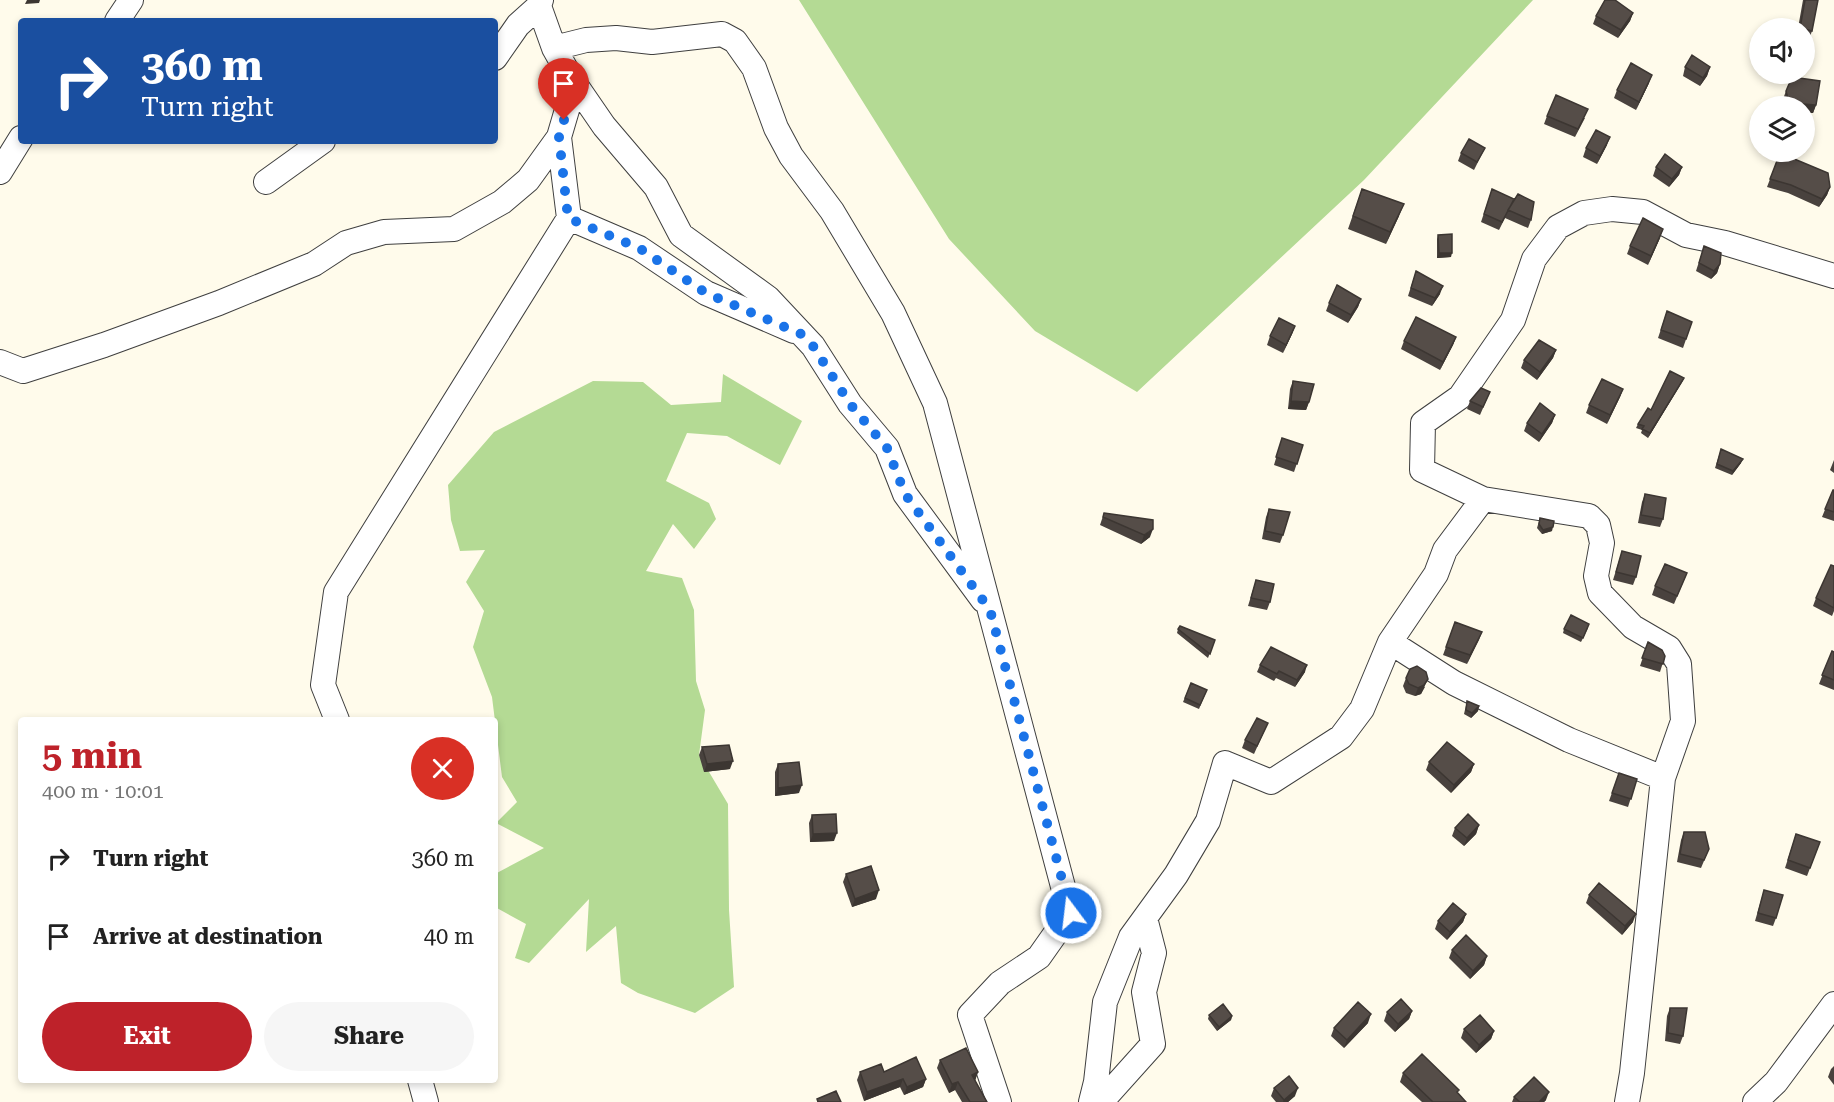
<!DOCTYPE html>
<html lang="en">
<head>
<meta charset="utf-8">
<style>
	:root { --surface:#fff; --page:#f6f6f6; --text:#222; --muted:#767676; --accent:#be222a }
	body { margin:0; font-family:"Roboto Serif",serif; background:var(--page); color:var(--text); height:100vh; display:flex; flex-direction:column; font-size:22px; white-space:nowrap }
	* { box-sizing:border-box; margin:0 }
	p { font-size:20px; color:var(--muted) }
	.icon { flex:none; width:33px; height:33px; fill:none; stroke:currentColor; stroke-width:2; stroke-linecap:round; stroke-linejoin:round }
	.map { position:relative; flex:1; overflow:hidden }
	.panel { position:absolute; left:18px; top:717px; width:480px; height:366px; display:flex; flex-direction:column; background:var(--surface); border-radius:6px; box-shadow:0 3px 9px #0003 }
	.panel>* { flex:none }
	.banner { position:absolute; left:18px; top:18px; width:480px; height:126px; border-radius:6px; box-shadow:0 3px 9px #0003; background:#1a4fa0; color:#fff; overflow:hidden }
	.buttons { position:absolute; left:1749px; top:18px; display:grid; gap:12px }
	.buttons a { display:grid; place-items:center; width:66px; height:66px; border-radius:50%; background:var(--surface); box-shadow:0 3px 9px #0003; font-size:30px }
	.pin { position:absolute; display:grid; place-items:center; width:51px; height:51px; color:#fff; margin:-62px -26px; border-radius:50% 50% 50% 0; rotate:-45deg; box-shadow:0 0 6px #0007 }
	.pin .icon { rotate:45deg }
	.me { position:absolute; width:66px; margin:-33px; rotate:345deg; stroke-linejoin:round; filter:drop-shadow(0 0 4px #0008) }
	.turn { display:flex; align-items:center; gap:21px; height:126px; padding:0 24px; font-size:27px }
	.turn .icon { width:78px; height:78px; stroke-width:2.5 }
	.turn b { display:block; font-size:42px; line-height:51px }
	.round { display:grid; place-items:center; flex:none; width:63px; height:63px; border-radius:32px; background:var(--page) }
	.overview { display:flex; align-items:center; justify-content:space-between; height:102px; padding:0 24px }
	h1 { font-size:36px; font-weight:700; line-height:45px; color:var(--accent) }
	.action { display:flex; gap:12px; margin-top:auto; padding:12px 24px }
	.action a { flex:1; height:69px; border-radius:36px; background:var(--accent); color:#fff; font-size:24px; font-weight:700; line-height:69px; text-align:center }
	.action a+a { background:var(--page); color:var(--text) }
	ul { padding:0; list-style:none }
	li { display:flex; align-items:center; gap:18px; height:78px; padding:0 24px }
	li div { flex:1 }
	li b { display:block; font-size:22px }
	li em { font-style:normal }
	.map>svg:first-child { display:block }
</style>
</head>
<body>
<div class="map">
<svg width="1834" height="1102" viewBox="0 0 1834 1102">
	<rect width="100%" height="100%" fill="#fffbeb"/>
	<!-- forest -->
	<path fill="#b4da94" d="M799 0H1533L1364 180 1137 392 1035 331 949 239Z
		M723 374 802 421 780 465 727 436 687 433 666 481 709 503 716 519 694 549 673 524 646 571 682 578 694 610 696 681 705 710 699 755 728 804 729 910 734 987 695 1013 638 993 621 983 616 926 586 952 589 899 529 963 515 958 526 924 495 907V874L544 848 496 823 517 802 502 777 492 697 473 647 484 611 466 582 485 550 460 551 451 520 448 485 494 432 593 381 643 382 671 405 721 402Z"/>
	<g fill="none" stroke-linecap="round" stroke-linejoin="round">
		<!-- minor casing -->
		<g stroke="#3f3f3f" stroke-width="26">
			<path id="minor" d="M117 21 131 0
				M554 48 586 40 616 38 652 42 722 34 735 41 754 68 776 128 791 156 832 211 893 313 935 403 1070 913 1039 957 1000 983 970 1015 999 1102
				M495 58 518 25 539 6
				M571 78 604 126 656 187 681 235 768 298 813 346 850 404 887 448 905 494 983 600
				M0 172 21 138
				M266 182 323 141
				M569 218 639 248 706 293 794 331
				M0 362 23 371 104 345 219 303 314 264 346 243 384 232 454 229 502 202 528 180 559 137 569 103 571 78 554 48 539 6 541 0
				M1483 499 1445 550 1436 574 1390 642 1454 683 1569 740 1663 778
				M337 720 323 685 336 592 569 218 559 137
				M420 1080 426 1102
				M1091 1102 1096 1082 1105 1002 1131 937 1176 875 1208 821 1225 763 1271 782 1341 737 1362 709 1390 642
				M1101 1102 1153 1044 1144 992 1154 953 1145 918
				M1627 1102 1632 1073 1663 778 1683 721 1679 664 1669 648 1633 627 1600 593 1596 576 1602 543 1598 525 1589 516 1483 499 1422 470 1423 423 1460 397 1513 320 1534 259 1558 227 1584 213 1612 209 1643 212 1686 235 1725 243 1834 276
				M1755 1102 1776 1082 1834 1004"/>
		</g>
		<!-- minor -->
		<use href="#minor" stroke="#fff" stroke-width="24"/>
	</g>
	<!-- wall -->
	<path fill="#49423e" d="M1803 0H1818L1812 31 1809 39 1804 38V28H1798Z
		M1633 13 1630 21 1618 38 1593 24 1596 16Z
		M1685 67H1710L1707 76 1700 86 1683 76Z
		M1649 83 1636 110 1614 98 1617 90Z
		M1786 91 1816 105 1813 113H1804V106H1785L1783 99Z
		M1547 116 1585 118 1575 137 1544 124Z
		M1607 145 1597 164 1583 157 1586 148Z
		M1485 148 1474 170 1458 161 1461 153Z
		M1780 153 1830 187 1827 195 1819 207 1788 193 1767 187Z
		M1656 167H1682L1679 175 1669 187 1653 176Z
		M1362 189 1399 216 1386 244 1348 229Z
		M1492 189 1511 206 1531 220 1528 228 1505 218 1499 230 1481 222Z
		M1438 235 1451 257 1437 258V239Z
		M1660 238 1648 265 1627 254 1630 246Z
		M1704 246 1720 264 1717 273 1711 279 1696 271Z
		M1416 271 1440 294 1432 306 1408 296Z
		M1361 299 1358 307 1348 323 1326 311 1329 303Z
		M1667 311 1692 322 1683 348 1658 338Z
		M1295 326 1292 334 1283 353 1267 345 1270 336Z
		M1456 337 1453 345 1440 370 1401 349 1404 341Z
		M1556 350 1553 358 1537 380 1521 368 1524 360Z
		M1684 378 1682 382 1648 438 1641 433 1642 430 1636 428 1638 424Z
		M1293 381 1309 402 1306 410 1288 409 1290 389Z
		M1623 389 1620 397 1607 424 1586 413 1589 405Z
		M1490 392 1480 415 1467 409 1470 401Z
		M1555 415 1552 423 1539 442 1524 431 1527 423Z
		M1282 438 1303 445 1294 472 1274 465Z
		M1721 449 1741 463 1732 475 1715 468Z
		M1834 460V473L1830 470Z
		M1833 490H1834V521L1822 517Z
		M1645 494 1663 519 1660 527 1638 523 1642 502Z
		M1269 509 1283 535 1280 543 1262 539 1266 517Z
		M1104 513 1150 537 1141 544 1100 525Z
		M1540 518 1552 531 1542 534 1537 528Z
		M1622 551 1636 577 1633 585 1613 580Z
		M1834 566V611L1832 616 1813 606 1816 598Z
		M1687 573 1674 604 1652 595 1655 586Z
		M1256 580 1270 602 1267 610 1248 606Z
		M1455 622 1482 632 1467 664 1443 655Z
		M1588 628 1581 642 1563 633 1564 629Z
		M1178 629 1215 640 1208 658 1177 633Z
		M1648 642 1665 656 1660 672 1640 666Z
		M1832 651 1834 652V690L1819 684Z
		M1260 665 1305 672 1295 687 1276 678 1274 681 1257 672Z
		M1406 678 1425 687 1421 694 1415 696 1406 693 1403 686Z
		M1191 683 1207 690 1199 709 1183 702Z
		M1467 701 1479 706 1478 711 1471 718 1464 714Z
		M1268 723 1254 754 1242 748 1245 740Z
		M702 747 730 769 704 772 699 755Z
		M1429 762 1474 764 1471 772 1451 793 1426 770Z
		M778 764 799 793 775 796V772Z
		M1619 773 1637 779 1628 807 1609 801Z
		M812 815 834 841 810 842 809 823Z
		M1479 825 1476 834 1464 846 1452 836 1455 828Z
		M1684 832 1709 849 1701 868 1677 862 1681 840Z
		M1796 834 1820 842 1807 876 1785 868Z
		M846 874 876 899 852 907 843 882Z
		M1764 890 1776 918 1773 926 1755 921Z
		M1589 895 1633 922 1622 935 1586 903Z
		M1466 914 1463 922 1447 940 1435 929 1438 921Z
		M1452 950 1487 956 1484 965 1470 979 1449 958Z
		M1670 1008 1683 1036 1680 1044 1665 1041 1667 1016Z
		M1412 1011 1409 1019 1395 1032 1384 1021 1387 1012Z
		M1209 1015 1232 1016 1231 1020 1217 1031 1208 1019Z
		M1368 1023 1344 1048 1331 1036 1334 1028Z
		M1464 1029 1494 1031 1491 1039 1476 1053 1461 1038Z
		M940 1060 978 1072 975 1080 987 1102H962L955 1090 949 1093 937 1068Z
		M1834 1066V1085L1828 1077 1831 1069Z
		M860 1072H884L926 1079 923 1087 904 1095 900 1087 864 1101 857 1080Z
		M1403 1073 1458 1093 1466 1102H1422L1400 1082Z
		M1274 1088 1295 1096 1288 1102H1276L1271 1096Z
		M1514 1097 1546 1100 1544 1102H1512Z"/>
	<!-- shaded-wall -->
	<path fill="#3c3632" d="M27 0H40L39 3 25 4Z
		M1633 13 1630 21 1618 38 1621 30Z
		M1710 67 1707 76 1700 86 1703 78Z
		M1652 75 1649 83 1636 110 1639 102Z
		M1789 103 1816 105 1813 113H1804V106H1787Z
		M1610 137 1607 145 1597 164 1600 156Z
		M1682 167 1679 175 1669 187 1672 179Z
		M1830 187 1827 195 1819 207 1822 199Z
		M1404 204 1399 216 1386 244 1390 232Z
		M1663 229 1660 238 1648 265 1651 256Z
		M1439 253H1452L1451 257 1437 258Z
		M1720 264 1717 273 1711 279 1714 271Z
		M1443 286 1440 294 1432 306 1435 298Z
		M1361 299 1358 307 1348 323 1351 315Z
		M1295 326 1292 334 1283 353 1286 345Z
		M1456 337 1453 345 1440 370 1443 362Z
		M1556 350 1553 358 1537 380 1540 372Z
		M1684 378 1682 382 1648 438 1650 433Z
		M1623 389 1620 397 1607 424 1610 415Z
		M1291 401 1309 402 1306 410 1288 409Z
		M1555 415 1552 423 1539 442 1542 434Z
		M1743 459 1741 463 1732 475 1733 471Z
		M1553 527 1552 531 1542 534 1543 530Z
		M1153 529 1150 537 1141 544 1144 535Z
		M1482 632 1479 640 1467 664 1470 655Z
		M1307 665 1305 672 1295 687 1297 680Z
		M1428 679 1421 694 1415 696 1418 688Z
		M1479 706 1478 711 1471 718 1472 713Z
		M733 761 730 769 704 772 707 764Z
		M1474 764 1471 772 1451 793 1454 785Z
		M802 785 799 793 775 796 778 788Z
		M1479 825 1476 834 1464 846 1467 838Z
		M837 833 834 841 810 842 813 834Z
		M879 890 876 899 852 907 855 899Z
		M1466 914 1463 922 1447 940 1450 932Z
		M1636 914 1633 922 1622 935 1625 926Z
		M1487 956 1484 965 1470 979 1473 971Z
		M1412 1011 1409 1019 1395 1032 1398 1024Z
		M1371 1014 1368 1023 1344 1048 1347 1040Z
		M1232 1016 1231 1020 1217 1031 1219 1027Z
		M1494 1031 1491 1039 1476 1053 1479 1045Z
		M978 1072 975 1081 972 1075Z
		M903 1079 900 1087 864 1101 867 1092Z
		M926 1079 923 1087 904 1095 907 1087Z
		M958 1082 955 1090 949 1093 952 1084Z
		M1298 1088 1295 1096 1288 1102H1283L1284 1100Z
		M1549 1092 1546 1100 1544 1102H1539Z"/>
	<!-- building -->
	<path fill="#554d48" stroke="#3c3632" stroke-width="1.5" d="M1605 0H1615L1633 13 1621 30 1596 16Z
		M1805 0H1818L1812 31 1800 28Z
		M1692 55 1710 67 1703 78 1685 67Z
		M1631 63 1652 75 1639 102 1617 90Z
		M1792 77 1820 81 1816 105 1789 103 1786 91Z
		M1556 95 1588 109 1578 129 1547 116Z
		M1596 130 1610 137 1600 156 1586 148Z
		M1469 139 1485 148 1477 162 1461 153Z
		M1780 153 1828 173 1830 187 1822 199 1791 185 1770 179Z
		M1665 154 1682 167 1672 179 1656 167Z
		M1362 189 1404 204 1390 232 1353 216Z
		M1492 189 1514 199 1502 222 1484 214Z
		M1518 194 1534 202 1531 220 1508 210Z
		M1643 218 1663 229 1651 256 1630 246Z
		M1452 234V253H1439L1438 235Z
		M1704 246 1721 253 1720 264 1714 271 1699 263Z
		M1416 271 1443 286 1435 298 1411 288Z
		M1337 285 1361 299 1351 315 1329 303Z
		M1667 311 1692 322 1686 339 1661 330Z
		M1416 317 1456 337 1443 362 1404 341Z
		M1279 318 1295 326 1286 345 1270 336Z
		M1539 340 1556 350 1540 372 1524 360Z
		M1670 371 1684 378 1650 433 1642 429 1644 426 1638 424 1648 408 1651 410Z
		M1602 379 1623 389 1610 415 1589 405Z
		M1293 381 1314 384 1309 402 1291 401Z
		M1481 388 1490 392 1483 407 1470 401Z
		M1540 403 1555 415 1542 434 1527 423Z
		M1282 438 1303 445 1297 464 1276 457Z
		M1721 449 1743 459 1733 471 1717 464Z
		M1833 490H1834V512L1825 509Z
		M1645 494 1666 498 1663 519 1641 515Z
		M1269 509 1290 512 1283 535 1265 531Z
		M1104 513 1153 520V529L1144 535 1103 517Z
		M1540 518 1554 521 1553 527 1543 530 1539 524Z
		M1622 551 1641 556 1636 577 1616 572Z
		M1665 564 1687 573 1677 596 1655 586Z
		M1831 565 1834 566V608L1816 598Z
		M1256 580 1274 584 1270 602 1251 598Z
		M1571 615 1589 624 1583 638 1564 629Z
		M1455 622 1482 632 1470 655 1446 647Z
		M1180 626 1215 640 1210 654 1178 629Z
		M1648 642 1662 650 1665 656 1663 664 1642 658Z
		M1271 647 1307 665 1297 680 1279 671 1277 674 1260 665Z
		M1832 651 1834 652V680L1822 675Z
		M1417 666 1426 672 1428 679 1424 685 1418 688 1409 684 1406 678 1410 669Z
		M1191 683 1207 690 1200 705 1185 698Z
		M1467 701 1479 706 1472 713 1466 710Z
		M1257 718 1268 723 1257 746 1245 740Z
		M1447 742 1474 764 1454 785 1429 762Z
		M729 745 733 761 707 764 702 747Z
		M799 762 802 785 778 788V764Z
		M1619 773 1637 779 1631 799 1612 793Z
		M836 814 837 833 813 834 812 815Z
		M1468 814 1479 825 1467 838 1455 828Z
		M1684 832H1705L1709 849 1704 860 1680 854Z
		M1796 834 1820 842 1810 868 1788 860Z
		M871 866 879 890 855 899 846 874Z
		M1599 883 1636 914 1625 926 1589 895Z
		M1764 890 1783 895 1776 918 1758 913Z
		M1453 903 1466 914 1450 932 1438 921Z
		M1466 935 1487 956 1473 971 1452 950Z
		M1401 999 1412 1011 1398 1024 1387 1012Z
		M1358 1002 1371 1014 1347 1040 1334 1028Z
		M1223 1004 1232 1016 1219 1027 1209 1015Z
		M1670 1008H1687L1683 1036 1668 1033Z
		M1480 1015 1494 1031 1479 1045 1464 1029Z
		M966 1048 978 1072 972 1075 987 1102H970L958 1082 952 1084 940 1060Z
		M1422 1054 1459 1090 1457 1092 1466 1102H1433L1403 1073Z
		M916 1057 926 1079 907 1087 903 1079 867 1092 860 1072 881 1064 884 1072Z
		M1289 1076 1298 1088 1284 1100 1274 1088Z
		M1534 1077 1549 1092 1539 1102H1520L1514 1097Z
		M836 1091 841 1102H818L817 1099Z"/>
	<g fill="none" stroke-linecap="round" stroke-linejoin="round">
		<!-- route -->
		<path stroke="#1a73e8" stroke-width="10" stroke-dasharray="0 18" d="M564 120 559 137 568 218 639 248 706 293 801 334 813 346 850 404 887 448 905 494 990 610 1071 913"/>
	</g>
</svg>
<div class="buttons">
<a><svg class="icon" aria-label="sound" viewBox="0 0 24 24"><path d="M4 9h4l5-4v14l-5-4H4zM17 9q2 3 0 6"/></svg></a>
<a><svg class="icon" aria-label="layers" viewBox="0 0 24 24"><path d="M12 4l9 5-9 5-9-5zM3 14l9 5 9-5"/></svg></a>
</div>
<div class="pin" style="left:564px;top:120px;background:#d93025"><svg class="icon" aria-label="arrive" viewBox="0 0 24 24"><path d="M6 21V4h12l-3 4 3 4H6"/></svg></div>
<svg class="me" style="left:1071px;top:913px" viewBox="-20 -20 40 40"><circle r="17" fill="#1a73e8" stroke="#fff" stroke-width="3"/><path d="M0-11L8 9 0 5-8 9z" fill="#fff"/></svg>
<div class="banner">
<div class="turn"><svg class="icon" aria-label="right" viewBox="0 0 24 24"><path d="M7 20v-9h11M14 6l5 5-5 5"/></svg><div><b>360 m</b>Turn right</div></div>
</div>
<section class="panel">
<div class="overview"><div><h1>5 min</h1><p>400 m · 10:01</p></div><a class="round" style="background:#d93025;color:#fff"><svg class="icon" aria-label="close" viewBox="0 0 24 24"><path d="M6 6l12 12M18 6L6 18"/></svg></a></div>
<ul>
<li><svg class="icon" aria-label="right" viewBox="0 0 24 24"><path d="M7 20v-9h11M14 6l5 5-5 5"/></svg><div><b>Turn right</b></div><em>360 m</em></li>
<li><svg class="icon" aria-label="arrive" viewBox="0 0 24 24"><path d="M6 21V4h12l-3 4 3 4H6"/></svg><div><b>Arrive at destination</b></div><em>40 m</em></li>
</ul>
<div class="action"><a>Exit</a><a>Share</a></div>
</section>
</div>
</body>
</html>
